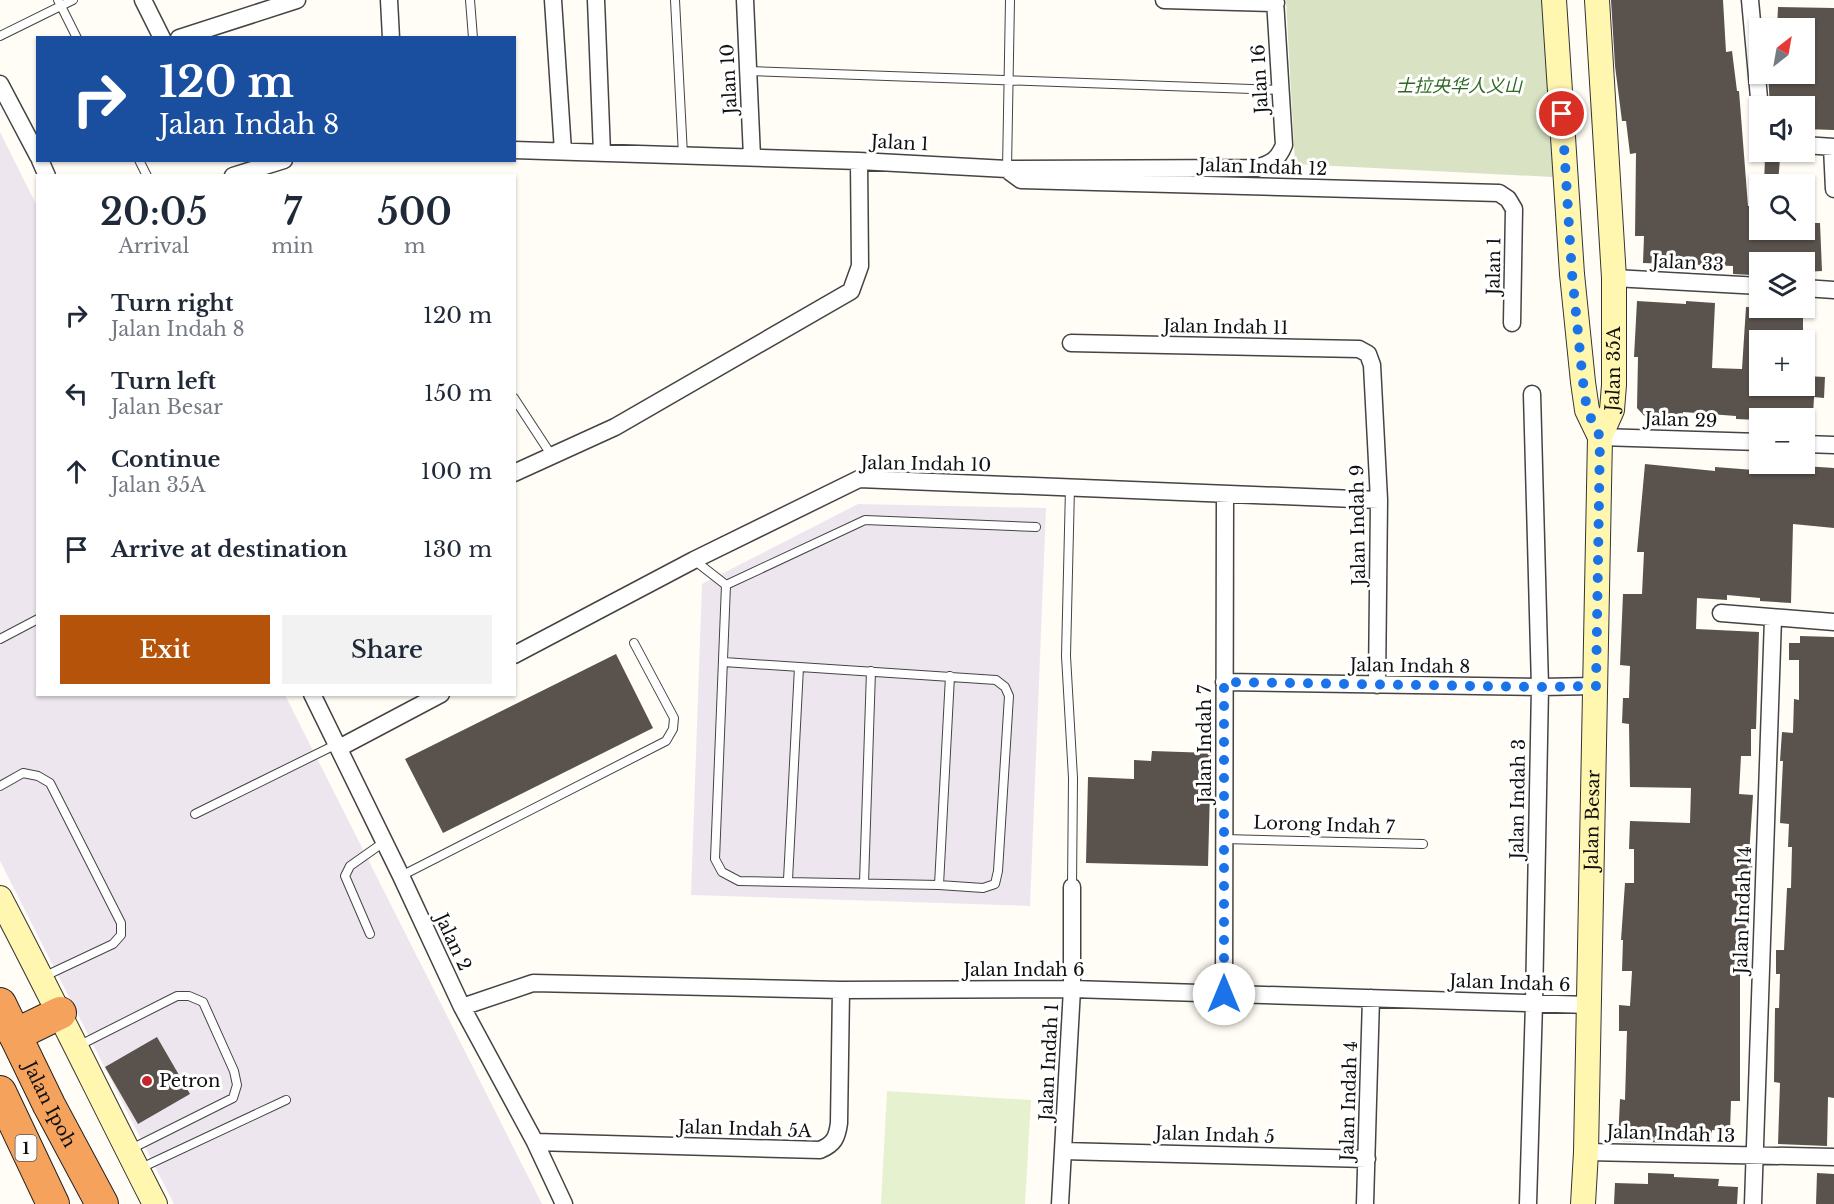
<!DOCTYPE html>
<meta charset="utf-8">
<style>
body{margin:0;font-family:"Libre Baskerville","Noto Sans SC",serif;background:#f2f2f3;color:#1f2937;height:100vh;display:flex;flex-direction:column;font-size:22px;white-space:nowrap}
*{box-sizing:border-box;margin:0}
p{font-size:20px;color:#747a83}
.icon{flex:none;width:33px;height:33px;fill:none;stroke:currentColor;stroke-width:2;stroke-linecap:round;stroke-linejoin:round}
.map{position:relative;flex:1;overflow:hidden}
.details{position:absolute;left:36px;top:174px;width:480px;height:522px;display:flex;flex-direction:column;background:#fff;border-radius:0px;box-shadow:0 2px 4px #0004}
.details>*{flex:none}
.hud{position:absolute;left:36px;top:36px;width:480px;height:126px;border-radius:0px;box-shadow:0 2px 4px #0004;background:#1a4fa0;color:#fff;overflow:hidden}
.needle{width:39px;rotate:31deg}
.fabs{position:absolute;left:1749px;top:18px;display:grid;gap:12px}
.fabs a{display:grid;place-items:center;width:66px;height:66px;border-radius:0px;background:#fff;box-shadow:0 2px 4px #0004;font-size:30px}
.pin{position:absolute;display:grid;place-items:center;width:51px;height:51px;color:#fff;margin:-26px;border:3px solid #fff;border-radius:50%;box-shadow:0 2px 6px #0007}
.me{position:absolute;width:66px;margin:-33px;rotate:0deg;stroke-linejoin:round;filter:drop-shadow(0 0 4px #0008)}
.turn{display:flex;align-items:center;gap:21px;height:126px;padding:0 24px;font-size:27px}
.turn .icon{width:78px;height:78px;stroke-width:2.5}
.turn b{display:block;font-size:42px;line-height:51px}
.eta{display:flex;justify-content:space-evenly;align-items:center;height:102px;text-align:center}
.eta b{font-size:36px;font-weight:600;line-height:42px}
.button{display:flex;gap:12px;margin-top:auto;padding:12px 24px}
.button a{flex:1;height:69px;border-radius:0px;background:#b45309;color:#fff;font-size:24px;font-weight:600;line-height:69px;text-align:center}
.button a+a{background:#f2f2f3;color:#1f2937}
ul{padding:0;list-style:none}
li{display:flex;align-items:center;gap:18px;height:78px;padding:0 24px}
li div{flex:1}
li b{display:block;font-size:22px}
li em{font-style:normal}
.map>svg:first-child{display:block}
.industrial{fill:#eee6ef}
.cemetery{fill:#d9e3c4}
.pitch{fill:#e6f2cf}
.building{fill:#5a524d}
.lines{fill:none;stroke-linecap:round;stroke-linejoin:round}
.lane-casing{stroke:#444;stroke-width:10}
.street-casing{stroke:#444;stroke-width:19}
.secondary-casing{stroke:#333;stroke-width:26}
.highway-casing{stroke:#222;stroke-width:34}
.lane{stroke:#fff;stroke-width:8}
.street{stroke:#fff;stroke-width:16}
.secondary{stroke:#fff6b0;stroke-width:24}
.highway{stroke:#f5a25d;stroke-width:32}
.route{stroke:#1a73e8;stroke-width:10;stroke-dasharray:0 18}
.poi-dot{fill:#c4262e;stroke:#fff;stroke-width:2}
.labels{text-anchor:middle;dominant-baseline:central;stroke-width:6;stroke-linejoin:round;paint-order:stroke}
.shield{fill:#fff;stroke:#585858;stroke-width:1.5}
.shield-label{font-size:16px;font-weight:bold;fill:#111}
.street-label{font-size:18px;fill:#111;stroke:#fff}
.park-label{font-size:18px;font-style:italic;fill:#2f6b1f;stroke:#fff}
.poi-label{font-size:18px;fill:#111;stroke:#fff;text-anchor:start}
</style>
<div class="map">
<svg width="1834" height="1204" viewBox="0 0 1834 1204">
<rect width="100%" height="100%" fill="#fffdf5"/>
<!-- industrial -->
<path class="industrial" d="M0 132 37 206 38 694 285 695 542 1204H174L0 861Z
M858 504 1046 508 1030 906 691 895 702 584Z"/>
<!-- cemetery -->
<path class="cemetery" d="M1286 0H1545L1553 177 1295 164Z"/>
<!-- pitch -->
<path class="pitch" d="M887 1091 1031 1100 1025 1204H881Z"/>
<!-- building -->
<path class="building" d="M1611 0H1723L1726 52 1732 51 1737 91H1739L1748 206H1760V230H1804V223H1820L1822 271 1804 272V262H1760V270H1751V275L1733 274V266L1643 263 1644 236H1635L1636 153 1630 154 1626 121H1622L1615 66Z
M1778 7 1834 8V130L1804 129V106H1770L1768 74H1804V28H1777Z
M1765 157 1780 158 1778 184H1764Z
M1637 301 1686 304V301L1715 303 1712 368 1742 369 1746 307 1803 309V340H1760V386H1804V376L1825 377 1824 398 1814 397 1813 416 1805 415V418H1792V414L1759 413V420L1736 419V416L1683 412V423L1650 422 1637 408 1638 357H1634Z
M1645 464 1715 471V467L1804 474V466L1834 468V528L1793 524 1791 603 1760 601V598L1727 595V600L1697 598 1696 629 1759 632 1756 729H1751V756H1741L1739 794 1753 795 1749 856H1753L1749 910H1747L1746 972H1740V1101H1731L1730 1131 1712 1130V1138L1677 1136V1143L1618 1141 1620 1099 1625 1100 1627 1031H1619V1005L1630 1006 1632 971H1622L1623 940H1621L1625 883H1634V849H1629L1630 821 1690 823 1691 788 1630 787 1629 724 1622 723 1623 698H1629L1630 666 1620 665 1623 594H1642L1644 552H1637Z
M1800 636 1834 637V1098L1828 1097 1827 1146 1778 1144 1780 1083 1774 1082 1775 1008H1779L1780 974H1776V950H1784L1787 888H1791L1792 847H1788L1789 824 1780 823 1783 761H1780L1782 732 1793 733 1794 699 1799 700V660H1789V643H1800Z
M616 654 653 728 443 833 405 759Z
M1152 751 1211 753 1208 866 1086 863 1088 777 1134 779V760L1151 761Z
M157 1037 190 1094 138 1124 105 1067Z
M1648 1173 1674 1174V1177L1719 1179 1718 1186 1738 1187 1737 1204H1614L1615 1183 1648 1184Z
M1817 1173 1834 1174V1204H1816Z"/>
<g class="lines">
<!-- lane casing -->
<g class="lane-casing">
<path id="lane" d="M58 0 77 38
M470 0 473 38
M675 0 683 155
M0 36 73 0
M748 71 1281 90
M139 160 147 176
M1007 169 1010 0
M514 398 552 456
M1070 488 1066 656 1073 778 1072 887
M694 560 726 585 715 859 722 872 739 881 939 885 983 888 995 884 998 871 1009 696 1005 687 996 680 724 662
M726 585 865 520 1036 527
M0 639 38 619
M0 786 23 773 38 776 50 783 121 923V935L113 944 43 977
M195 814 337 744
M1224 839 1423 844
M401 876 666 741 673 729 674 718 634 643
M788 880 799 667
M864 883 871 671
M939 885 950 676
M370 934 345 876 350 866 384 842
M78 1046 177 996H189L203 1002 234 1071 237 1085 233 1098 131 1149
M141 1168 286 1100"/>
</g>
<!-- street casing -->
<g class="street-casing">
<path id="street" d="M143 0 162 38
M389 0 391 38
M553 0 563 151
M596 0 602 153
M745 0 752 157
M1164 0 1276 3
M1750 0 1760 109
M179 38 297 0
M0 84 38 156
M1804 145 1834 147
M1832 147 1834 189
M514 150 859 161 1007 169 1255 168C1271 164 1278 160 1284 145L1275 0
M40 160 47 176
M1010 172 1021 180 1499 193 1508 199 1514 209 1512 323
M233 176 284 160
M1614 278 1760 286
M1804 288 1834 290
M1071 343 1359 349 1368 354 1372 365 1379 500 1377 685
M1600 437 1760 442
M1804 444 1834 445
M514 473 615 427 851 291 860 266 859 161
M1721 613 1834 622
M514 655 694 560 859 479 1379 500
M1224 682 1540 687 1595 686
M312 694 401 876 462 1007 535 1142 564 1204
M339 748 441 694
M1224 994 1225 495
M462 1007 533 983 841 990 1072 989 1589 1005
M535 1142 820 1150C834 1144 837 1138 839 1123L841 990
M1063 1151 1367 1159
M1586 1152 1834 1157
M1060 1204 1072 989V887
M1365 1204 1371 998
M1528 1204 1534 1003 1540 687 1532 394
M1753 1204 1773 618"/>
</g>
<!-- secondary casing -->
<g class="secondary-casing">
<g id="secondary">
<path d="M1554 0 1572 274 1583 382 1587 410 1600 437"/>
<path d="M0 898C53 999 103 1102 155 1204"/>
<path id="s1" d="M1583 1204 1586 1152 1600 437 1612 410 1614 385V278L1597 0"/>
</g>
</g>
<!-- highway casing -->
<g class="highway-casing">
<g id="highway">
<path id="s2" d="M0 1004 49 1105 102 1204"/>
<path d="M15 1035 60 1013"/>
<path d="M0 1092 53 1204"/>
</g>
</g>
<!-- lane -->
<use href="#lane" class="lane"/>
<!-- street -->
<use href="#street" class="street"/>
<!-- secondary -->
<use href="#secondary" class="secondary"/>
<!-- highway -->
<use href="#highway" class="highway"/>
</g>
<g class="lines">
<!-- route -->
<path class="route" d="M1224 994V682L1540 687 1596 686 1600 437 1587 410 1583 382 1572 274 1562 114"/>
</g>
<!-- markers -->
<circle class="poi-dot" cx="147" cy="1081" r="6"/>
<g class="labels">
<!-- shield labels -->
<rect class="shield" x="15.5" y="1135" width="21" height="26" rx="4.5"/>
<g class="shield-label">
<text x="26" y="1148">1</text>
</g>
<!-- street labels -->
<g class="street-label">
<text transform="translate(729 79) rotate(-93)">Jalan 10</text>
<text transform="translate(1260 79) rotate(-93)">Jalan 16</text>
<text transform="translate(900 143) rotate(3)">Jalan 1</text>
<text transform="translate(1263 167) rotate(2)">Jalan Indah 12</text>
<text transform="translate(1688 263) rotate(3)">Jalan 33</text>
<text transform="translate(1494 266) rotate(-89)">Jalan 1</text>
<text transform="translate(1226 327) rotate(1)">Jalan Indah 11</text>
<text stroke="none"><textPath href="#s1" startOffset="838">Jalan 35A</textPath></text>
<text transform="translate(1681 420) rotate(2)">Jalan 29</text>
<text transform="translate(926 464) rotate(1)">Jalan Indah 10</text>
<text transform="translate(1358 525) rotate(-91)">Jalan Indah 9</text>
<text transform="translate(1410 666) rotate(1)">Jalan Indah 8</text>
<text transform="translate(1205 744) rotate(-90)">Jalan Indah 7</text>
<text transform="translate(1518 799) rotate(-89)">Jalan Indah 3</text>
<text stroke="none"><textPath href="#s1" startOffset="384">Jalan Besar</textPath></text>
<text transform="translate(1324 825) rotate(2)">Lorong Indah 7</text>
<text transform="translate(1743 910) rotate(-88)">Jalan Indah 14</text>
<text transform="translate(453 942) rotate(65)">Jalan 2</text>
<text x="1024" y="970">Jalan Indah 6</text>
<text transform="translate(1510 983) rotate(2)">Jalan Indah 6</text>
<text transform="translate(1049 1062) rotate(-87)">Jalan Indah 1</text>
<text transform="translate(1349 1101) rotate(-88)">Jalan Indah 4</text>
<text stroke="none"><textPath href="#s2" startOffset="112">Jalan Ipoh</textPath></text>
<text transform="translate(745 1129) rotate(2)">Jalan Indah 5A</text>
<text transform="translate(1671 1134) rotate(2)">Jalan Indah 13</text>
<text transform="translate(1215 1135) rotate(2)">Jalan Indah 5</text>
</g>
<!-- park labels -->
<g class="park-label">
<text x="1459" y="86">士拉央华人义山</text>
</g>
<!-- poi labels -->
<g class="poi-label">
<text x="159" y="1081">Petron</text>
</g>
</g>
</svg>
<div class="fabs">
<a><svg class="needle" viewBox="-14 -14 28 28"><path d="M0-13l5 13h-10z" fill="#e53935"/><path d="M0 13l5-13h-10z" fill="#747a83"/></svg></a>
<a><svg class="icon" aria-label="sound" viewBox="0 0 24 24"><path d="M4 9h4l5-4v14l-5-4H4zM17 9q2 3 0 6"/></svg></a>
<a><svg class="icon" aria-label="search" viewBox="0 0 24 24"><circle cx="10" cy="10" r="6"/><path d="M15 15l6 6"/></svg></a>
<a><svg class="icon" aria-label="layers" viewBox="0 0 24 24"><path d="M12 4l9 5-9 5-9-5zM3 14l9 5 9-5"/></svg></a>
<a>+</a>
<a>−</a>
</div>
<div class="pin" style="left:1562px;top:114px;background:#d93025"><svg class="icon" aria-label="arrive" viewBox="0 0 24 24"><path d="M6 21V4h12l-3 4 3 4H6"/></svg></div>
<svg class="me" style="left:1224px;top:994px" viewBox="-20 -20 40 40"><circle r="19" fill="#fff"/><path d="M0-13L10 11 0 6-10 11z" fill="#1a73e8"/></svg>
<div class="hud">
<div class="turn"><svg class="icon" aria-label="right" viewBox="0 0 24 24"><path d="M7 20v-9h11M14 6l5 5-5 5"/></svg><div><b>120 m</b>Jalan Indah 8</div></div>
</div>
<section class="details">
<div class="eta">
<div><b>20:05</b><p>Arrival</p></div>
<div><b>7</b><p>min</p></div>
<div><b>500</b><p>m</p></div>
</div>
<ul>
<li><svg class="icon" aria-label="right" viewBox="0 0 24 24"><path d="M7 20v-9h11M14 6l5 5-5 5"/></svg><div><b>Turn right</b><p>Jalan Indah 8</p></div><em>120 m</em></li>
<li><svg class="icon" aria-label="left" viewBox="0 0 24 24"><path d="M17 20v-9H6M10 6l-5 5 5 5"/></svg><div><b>Turn left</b><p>Jalan Besar</p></div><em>150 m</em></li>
<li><svg class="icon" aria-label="ahead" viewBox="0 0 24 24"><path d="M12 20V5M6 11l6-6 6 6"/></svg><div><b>Continue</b><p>Jalan 35A</p></div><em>100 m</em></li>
<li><svg class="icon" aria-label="arrive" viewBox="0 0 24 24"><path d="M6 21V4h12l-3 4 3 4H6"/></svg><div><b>Arrive at destination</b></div><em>130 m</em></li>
</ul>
<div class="button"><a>Exit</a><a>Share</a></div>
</section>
</div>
